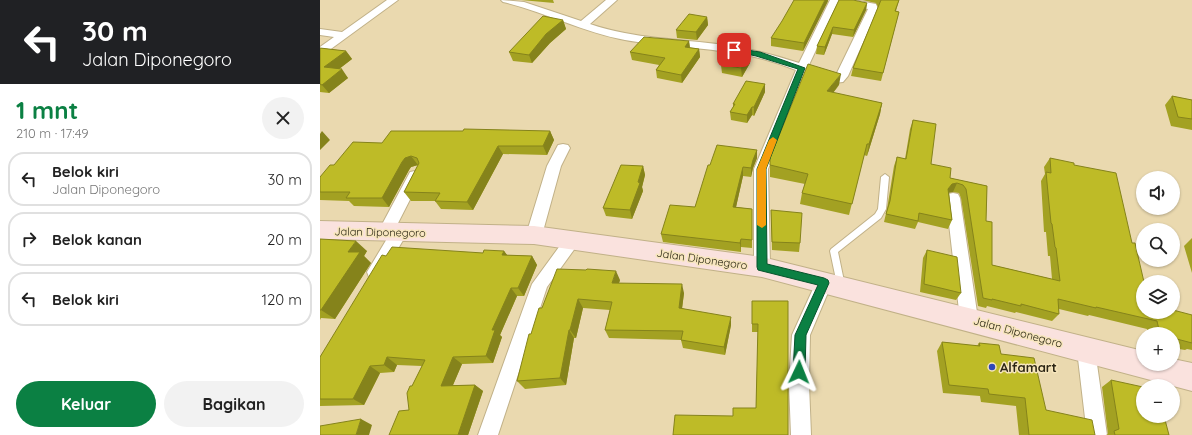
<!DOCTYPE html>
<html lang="id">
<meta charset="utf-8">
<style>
body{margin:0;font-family:Quicksand,sans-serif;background:#f2f2f2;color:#222;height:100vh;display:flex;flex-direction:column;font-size:15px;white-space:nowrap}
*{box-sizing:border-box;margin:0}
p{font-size:13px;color:#767676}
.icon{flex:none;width:22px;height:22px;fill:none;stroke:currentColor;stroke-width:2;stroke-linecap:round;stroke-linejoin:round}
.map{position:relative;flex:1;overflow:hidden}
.panel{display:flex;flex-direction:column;background:#fff;width:320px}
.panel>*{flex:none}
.top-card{background:#202124;color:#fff;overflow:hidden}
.buttons{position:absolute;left:816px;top:171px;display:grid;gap:8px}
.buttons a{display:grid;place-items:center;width:44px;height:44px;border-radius:50%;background:#fff;box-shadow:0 1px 3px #0004;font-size:20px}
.pin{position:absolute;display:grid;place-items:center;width:34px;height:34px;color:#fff;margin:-17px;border-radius:8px;box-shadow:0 2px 6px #0006}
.me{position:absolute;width:44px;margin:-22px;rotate:2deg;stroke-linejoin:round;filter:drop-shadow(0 0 3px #0008)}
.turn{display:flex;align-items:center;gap:14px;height:84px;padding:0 16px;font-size:18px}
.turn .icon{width:52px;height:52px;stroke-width:2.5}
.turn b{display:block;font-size:28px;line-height:34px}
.round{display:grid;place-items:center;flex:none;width:42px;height:42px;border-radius:21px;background:#f2f2f2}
.headline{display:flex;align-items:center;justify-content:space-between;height:68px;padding:0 16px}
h1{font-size:24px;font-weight:700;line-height:30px;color:#0b8043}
.action{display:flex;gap:8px;margin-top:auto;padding:8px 16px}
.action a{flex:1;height:46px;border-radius:24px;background:#0b8043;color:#fff;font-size:16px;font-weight:700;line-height:46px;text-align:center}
.action a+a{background:#f2f2f2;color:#222}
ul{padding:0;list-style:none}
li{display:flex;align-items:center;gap:12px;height:54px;margin:0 8px 6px;padding:0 8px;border:2px solid #e0e0e0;border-radius:16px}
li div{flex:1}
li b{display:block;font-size:15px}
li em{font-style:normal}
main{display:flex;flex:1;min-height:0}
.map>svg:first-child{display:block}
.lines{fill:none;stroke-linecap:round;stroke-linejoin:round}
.lane-casing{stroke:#c1b188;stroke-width:2}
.street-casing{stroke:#c1b188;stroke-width:2}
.secondary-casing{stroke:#c1b188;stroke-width:2}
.lane{fill:#fff;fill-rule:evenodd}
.street{fill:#fff;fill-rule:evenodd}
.secondary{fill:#fae2de;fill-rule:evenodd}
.wall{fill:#a3a122}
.shaded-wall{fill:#85831b}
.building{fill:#bebb27;stroke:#85831b}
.route{fill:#0b8043;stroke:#07532c}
.slow{fill:#f59e0b}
.poi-dot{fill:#2e47b8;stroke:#f7e6bc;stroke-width:1.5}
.labels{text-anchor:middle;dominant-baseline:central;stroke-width:3;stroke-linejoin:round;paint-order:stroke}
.street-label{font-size:11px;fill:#2b2514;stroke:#f7e6bc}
.near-poi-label{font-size:13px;font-weight:bold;fill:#2b2514;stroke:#f7e6bc;text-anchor:start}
</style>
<main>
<section class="panel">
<div class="top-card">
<div class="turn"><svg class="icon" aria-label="left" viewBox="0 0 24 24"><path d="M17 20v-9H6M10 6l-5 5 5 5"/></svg><div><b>30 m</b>Jalan Diponegoro</div></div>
</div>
<div class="headline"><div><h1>1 mnt</h1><p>210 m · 17:49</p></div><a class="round"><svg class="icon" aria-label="close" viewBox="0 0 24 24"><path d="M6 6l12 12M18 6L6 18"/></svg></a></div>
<ul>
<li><svg class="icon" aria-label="left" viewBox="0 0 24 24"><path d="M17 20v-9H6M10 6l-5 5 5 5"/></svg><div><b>Belok kiri</b><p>Jalan Diponegoro</p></div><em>30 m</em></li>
<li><svg class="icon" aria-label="right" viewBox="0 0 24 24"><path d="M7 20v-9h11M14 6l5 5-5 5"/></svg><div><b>Belok kanan</b></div><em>20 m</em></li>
<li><svg class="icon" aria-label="left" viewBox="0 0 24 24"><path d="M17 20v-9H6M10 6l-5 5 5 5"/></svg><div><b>Belok kiri</b></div><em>120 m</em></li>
</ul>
<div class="action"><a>Keluar</a><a>Bagikan</a></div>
</section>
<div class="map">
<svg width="872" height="435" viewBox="0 0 872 435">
<rect width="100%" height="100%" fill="#ead9af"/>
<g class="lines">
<!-- lane casing -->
<g class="lane-casing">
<path id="lane" d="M565 174 569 177 566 209 561 218 518 252 525 286 524 289 521 290 518 289 510 251 511 249 555 214 558 209 561 177Z"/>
</g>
<!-- street casing -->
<g class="street-casing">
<path id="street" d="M67 0H78L4 54 0 55V47L14 37 0 35V29L22 32Z
M181 0 204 2 261 21 286 0H297L270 24C314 39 360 39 405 45 430 49 455 55 479 63L510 0H533L556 4 558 9 528 76 523 82 514 83 486 73 448 169 450 267 448 272 442 274 436 272 434 267V169L476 70C458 63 439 57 420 54 382 47 343 47 305 40 262 32 225 12 183 2ZM518 3 548 9 515 77 488 67Z
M243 144 248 145 250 148 241 166 222 235 219 239 214 241 209 239 206 235 227 166 238 145Z
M95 171 100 172 102 176 76 227 80 226 85 228 88 232 61 277 55 279 49 277 47 272 68 237 61 236 58 232 90 172Z
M633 193 638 194 640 198 658 319 655 325 649 327 643 325 640 319 626 198 628 194Z
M253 234 259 236 261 240 227 287 178 435H158L212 284 247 236Z
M504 276 510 278 512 283 490 335 489 384 491 435H471L469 384 472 335 498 278Z
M766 341 773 344 775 350 787 435H767L757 350 759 344Z"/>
</g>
<!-- secondary casing -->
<g class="secondary-casing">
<path id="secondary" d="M0 221 214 226 442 257 823 351V364H853V359L872 363V391L442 277 214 244 0 239Z"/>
</g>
<!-- lane -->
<use href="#lane" class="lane"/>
<!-- street -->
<use href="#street" class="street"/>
<!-- secondary -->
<use href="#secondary" class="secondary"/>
</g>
<!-- wall -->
<path class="wall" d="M201 0H233L234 3Z
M519 0 547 3 546 10 533 37 512 34 504 55 496 54 497 46Z
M542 0H579L576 11 579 12 561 81 531 76 533 68 558 7 556 3Z
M508 1 483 51 451 46V38Z
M387 17 388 25 377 40 357 38 356 30Z
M243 20 246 29 230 43 212 63 193 61 189 52Z
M369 41 370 48 379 49 380 57 362 83 337 78 336 70 339 65 312 60 310 52Z
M0 48 26 51 32 59 19 69 28 78 9 93 0 92Z
M430 54V63L422 77 402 73 401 65Z
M445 84V92L434 116 432 115 427 123 411 120 410 112 413 107V104Z
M519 85 513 93 562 103 560 114 547 156 544 155 529 215 480 204 482 193 485 184 450 177V158Z
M852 96 872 100V130L851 126 845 105Z
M593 120 611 164 630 178 667 186 666 221 672 265 732 279 730 256H728L726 232H724L721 181 725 174 724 167 730 158 754 165 823 312 872 315V350L867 349 865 350 853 348V334H828L827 329 769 315 768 316 739 309V314L732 321 696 312 695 313 667 306 666 308 658 306 641 198 639 193 633 192H629L632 220 628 229 598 222 595 229 564 222 567 209 574 166 577 157 585 159 590 129Z
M230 131 234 140 227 155 183 154 153 210 121 209 115 201H91L84 192 98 165 91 167 89 170 69 207 34 206 29 201 0 200V177L14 165 62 143Z
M437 150V158L433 168 431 177 423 176 416 207 432 209V248L421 247V252L343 242 341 234 375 207 390 165Z
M323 166 325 175 322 187 323 191 312 219 286 216 283 208Z
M451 210 480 243 479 252 452 250Z
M872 238V273L864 246Z
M0 239 47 251 44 256 51 263 15 319 1 318 0 320Z
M607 250 641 293 636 300 600 292 603 258Z
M184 251 187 255 212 256 217 265 204 296H197L180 335 182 337 173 363 142 364 133 385H155L163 391 148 435H69L89 410 92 386 102 366 77 365 74 372 60 373 44 405 0 406V357L66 256 163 253Z
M300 280 299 283 364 293 362 308 411 325 405 355 363 348 361 340 289 338 285 330 290 310 263 308 256 338H254L246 385 205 389 197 381 211 334 222 308Z
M432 301 468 435 413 416 436 408 438 332H432Z
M622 342 657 346 659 343 681 354 726 410 775 435H699L696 406 661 402 660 396 623 393 617 351Z
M791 380 849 435H786L788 434 782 387Z"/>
<!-- shaded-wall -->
<path class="shaded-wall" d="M505 0H508V1L483 51 484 43Z
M547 3 546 10 533 37 534 30Z
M387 17 388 25 377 40 376 32Z
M243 20 246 29 230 43 212 63 209 55 226 34Z
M513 27 512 34 504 55 505 47Z
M369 41 370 49 365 47Z
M379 49 380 57 362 83 361 75Z
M26 51 32 59 10 76 4 67Z
M430 54V63L422 77 421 68Z
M22 69 28 78 9 93 2 85Z
M521 74 519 85 505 103 507 91Z
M445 84V92L434 116V107Z
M562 103 560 114 547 156 549 144Z
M432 107V115L427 123V115Z
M2 131 10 140 0 150V134Z
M230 131 234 140 227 155 223 146Z
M178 146 183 154 153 210 147 202Z
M437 150V158L433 168 431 177V168L433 160Z
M91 156 98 165 91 167 89 170 69 207 62 198 82 162 85 158Z
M323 166 325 175 322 187 323 191 312 219 310 210Z
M423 167V176L414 216 413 207Z
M637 183 633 192 628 193V189L632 184Z
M421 239V252L420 243Z
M36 241 47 251 44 256 51 263 15 319 1 310 28 252Z
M184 251 190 259 182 255Z
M212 256 217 265 204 296 198 288Z
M296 271 300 280 296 292 292 283Z
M362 284 364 293 361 317 359 308Z
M191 288 197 296 180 335 182 337 173 363 166 356 172 330Z
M258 299 263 308 256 338 250 330Z
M411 317V325L405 355 404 347Z
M249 330 254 338 246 385 240 378Z
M67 357 77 365 74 372 64 365Z
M133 357 142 364 130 392 121 386Z
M50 366 60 373 44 405 33 399Z
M155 385 163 391 148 435H138Z
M41 419 52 425 49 435H36Z"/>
<!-- building -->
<path class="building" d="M474 0H505L484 43 451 38 462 21Z
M519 0H533L547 3 534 30 513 27 505 47 497 46Z
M561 0H579L575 11 579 12 563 73 533 68Z
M369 14 387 17 376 32 356 30Z
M223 16 243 20 226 34 209 55 189 52Z
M324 37 369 41 365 47 379 49 361 75 336 70 345 58 310 52Z
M0 48 26 51 4 67 22 69 2 85 0 84Z
M410 51 430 54 421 68 401 65Z
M488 64 521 74 507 91 562 103 549 144H547L532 204 482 193 488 174 450 165V158Z
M426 81 445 84 434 107H432L427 115 410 112 415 104H413Z
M852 96 872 100V119L858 117Z
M593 120 616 124 611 164 631 168 630 178 667 186 666 221 672 222V265L740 281 736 248 735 247 732 224 731 223 728 193 726 172 731 173 730 158 754 163V165L796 173 812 243H815L824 282H823V312H853V310L872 315V343L853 338V334H840L837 321 776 307V308L738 299 739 314 701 304V306L672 299V300L663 298 646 189 643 185 637 183 632 184 628 189 632 220 599 213 598 221 566 214 570 201 577 157 586 159Z
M144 129 230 131 223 146H178L147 202 115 201 120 193 84 192 99 163 97 158 91 156 85 158 82 162 62 198H26L30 192H0V177L10 165H14L33 142 62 143 71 131H143Z
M397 145 437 150 433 160 431 168 423 167 413 207 432 209V240L421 239 420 243 341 234 350 205 375 207 388 165H390Z
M301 165 323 166 318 182 320 183 310 210 283 208Z
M451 210 482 213 480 243 452 242Z
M0 239 36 241 28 252H40L1 310H0Z
M72 247 163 253 164 250 184 251 182 255 212 256 198 288H191L172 330H175L166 356 133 357 121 386 155 385 138 435H69L79 411 89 410 87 393 90 386H92L105 360 67 357 64 365 50 366 33 399H0V357L62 255 66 256Z
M607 250 637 257 641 293 604 284Z
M237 269 266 270 267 269 296 271 292 283 362 284 359 308 411 317 404 347 361 340 363 331 285 330 292 302 258 299 250 330H249L240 378 197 381 209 334H211L219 308H222Z
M432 301H468V435H353L355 415 413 416V408H436L438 324H432Z
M622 342 660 346 659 343 679 345 681 354 714 358 726 410 772 420 775 435H709L705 398 669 394 668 389 629 385Z
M791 380 823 387V416H844L849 435H795L794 431 799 429Z
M41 419 36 435H0V426Z"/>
<!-- route -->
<path class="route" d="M414 48 440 52 485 68 446 169 447 264 504 278 508 280 509 283 486 335 485 372 483 376 479 377 475 376 473 372 475 335 498 285 438 270 437 267V169L478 69 436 56 412 51 411 50Z"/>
<!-- slow -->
<path class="slow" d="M453 137 457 140 446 169V225L442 228 437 225V169L449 140Z"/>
<!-- markers -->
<circle class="poi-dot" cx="672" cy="367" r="4"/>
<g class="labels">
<!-- street labels -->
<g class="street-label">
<text transform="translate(60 232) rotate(1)">Jalan Diponegoro</text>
<text transform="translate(382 259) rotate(8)">Jalan Diponegoro</text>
<text transform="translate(698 332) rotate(15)">Jalan Diponegoro</text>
</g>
<!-- near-poi labels -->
<g class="near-poi-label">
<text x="680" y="367">Alfamart</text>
</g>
</g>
</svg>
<div class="buttons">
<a><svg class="icon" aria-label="sound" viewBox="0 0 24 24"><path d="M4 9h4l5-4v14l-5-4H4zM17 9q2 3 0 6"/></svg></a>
<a><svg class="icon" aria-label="search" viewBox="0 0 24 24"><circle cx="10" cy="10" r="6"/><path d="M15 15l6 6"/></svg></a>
<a><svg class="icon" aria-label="layers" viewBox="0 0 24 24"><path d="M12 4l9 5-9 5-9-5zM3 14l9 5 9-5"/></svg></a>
<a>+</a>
<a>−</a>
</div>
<div class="pin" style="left:414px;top:50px;background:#d93025"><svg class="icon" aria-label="arrive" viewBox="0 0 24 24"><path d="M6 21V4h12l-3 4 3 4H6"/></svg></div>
<svg class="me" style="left:479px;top:372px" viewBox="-20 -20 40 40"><path d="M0-17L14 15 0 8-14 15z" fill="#0b8043" stroke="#fff" stroke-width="4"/></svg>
</div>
</main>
